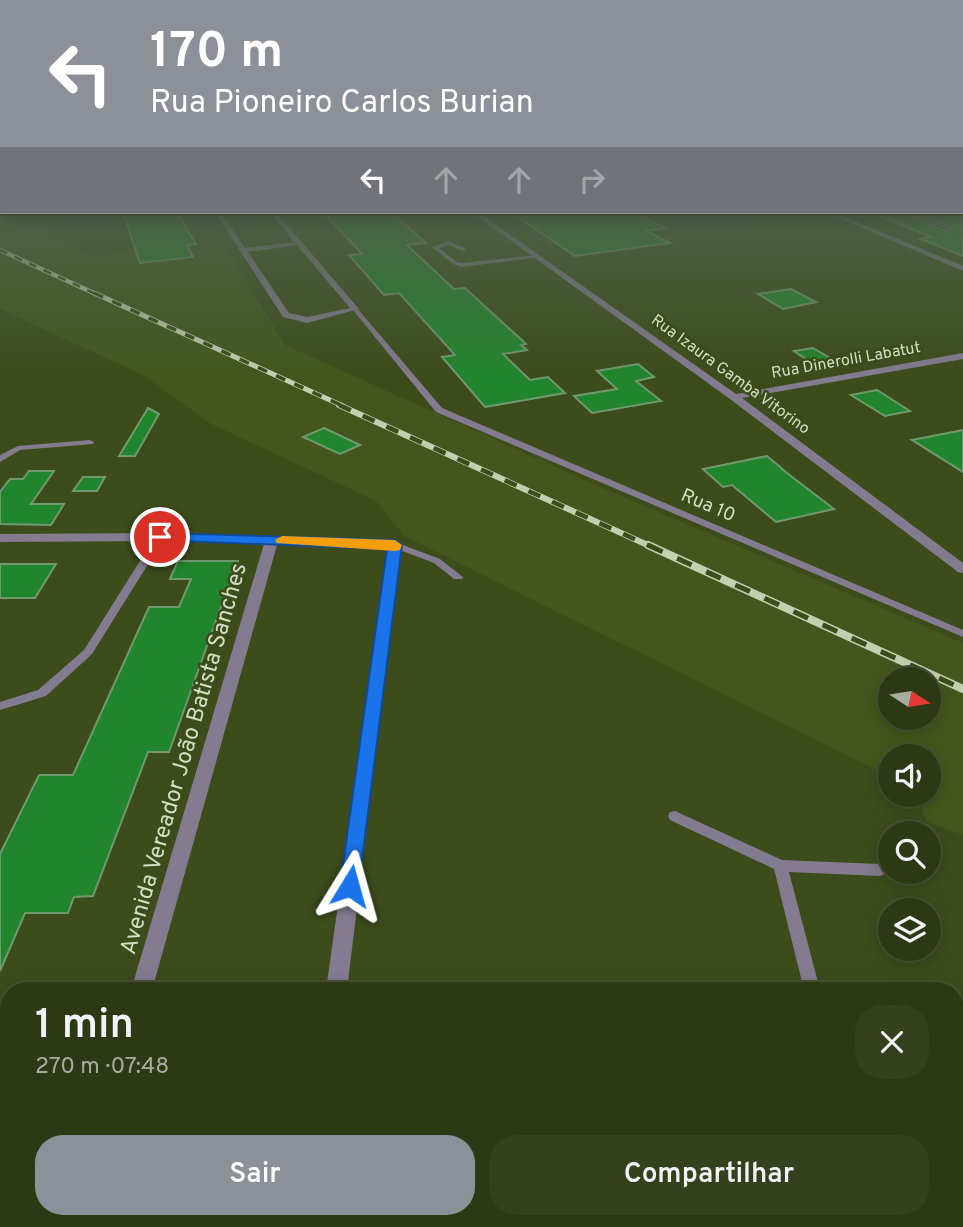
<!DOCTYPE html>
<html lang="pt">
<meta charset="utf-8">
<style>
body{margin:0;font-family:Overpass,sans-serif;background:#35401d;color:#f1f3f6;height:100vh;display:flex;flex-direction:column;font-size:26px;white-space:nowrap}
*{box-sizing:border-box;margin:0}
p{font-size:23px;color:#a7aca0}
.icon{flex:none;width:38px;height:38px;fill:none;stroke:currentColor;stroke-width:2;stroke-linecap:round;stroke-linejoin:round}
.map{position:relative;flex:1;overflow:hidden}
.details{position:absolute;left:0px;top:982px;width:964px;height:247px;display:flex;flex-direction:column;background:#2d3914;border-radius:28px 28px 0 0;box-shadow:0 4px 18px #0003,0 0 0 2px #485334}
.details>*{flex:none}
.banner{position:absolute;left:0px;top:0px;width:964px;height:214px;box-shadow:0 4px 18px #0003,0 0 0 2px #485334;background:#8c9099;color:#fff;overflow:hidden}
.needle{width:46px;rotate:102deg}
.controls{position:absolute;left:878px;top:667px;display:grid;gap:14px}
.controls a{display:grid;place-items:center;width:63px;height:63px;border-radius:50%;background:#2d3914;box-shadow:0 4px 18px #0003,0 0 0 2px #485334;font-size:35px}
.pin{position:absolute;display:grid;place-items:center;width:60px;height:60px;color:#fff;margin:-30px;border:4px solid #fff;border-radius:50%;box-shadow:0 2px 7px #0007}
.me{position:absolute;width:77px;margin:-38px;rotate:8deg;stroke-linejoin:round;filter:drop-shadow(0 0 5px #0008)}
.turn{display:flex;align-items:center;gap:24px;height:147px;padding:0 35px;font-size:32px}
.turn .icon{width:91px;height:91px;stroke-width:2.5}
.turn b{display:block;font-size:49px;line-height:60px}
.lanes{display:flex;align-items:center;height:66px;padding:0 35px;background:#0003;justify-content:center;gap:35px;direction:ltr}
.lanes .off{opacity:.35}
.round{display:grid;place-items:center;flex:none;width:74px;height:74px;border-radius:28px;background:#35401d}
.head{display:flex;align-items:center;justify-content:space-between;height:119px;padding:0 35px}
h1{font-size:42px;font-weight:600;line-height:52px}
.button{display:flex;gap:14px;margin-top:auto;padding:14px 35px}
.button a{flex:1;height:80px;border-radius:28px;background:#8c9099;color:#fff;font-size:28px;font-weight:600;line-height:80px;text-align:center}
.button a+a{background:#35401d;color:#f1f3f6}
.map>svg:first-child{display:block}
.built{fill:#44561d;fill-rule:evenodd}
.building{fill:#21852d;stroke:#709970;stroke-width:2}
.lines{fill:none;stroke-linecap:round;stroke-linejoin:round}
.service{fill:#847b90;fill-rule:evenodd}
.minor{fill:#847b90;fill-rule:evenodd}
.tertiary{fill:#847b90;fill-rule:evenodd}
.rail-far3-casing{stroke:#c4cfb2;stroke-width:4.5}
.rail-far2-casing{stroke:#c4cfb2;stroke-width:5}
.rail-far1-casing{stroke:#c4cfb2;stroke-width:6}
.rail-casing{stroke:#c4cfb2;stroke-width:8}
.rail-far3{stroke:#3c4c1b;stroke-width:2.5;stroke-dasharray:8;stroke-linecap:butt}
.rail-far2{stroke:#3c4c1b;stroke-width:3.5;stroke-dasharray:10;stroke-linecap:butt}
.rail-far1{stroke:#3c4c1b;stroke-width:4.5;stroke-dasharray:13;stroke-linecap:butt}
.rail{stroke:#3c4c1b;stroke-width:5;stroke-dasharray:16;stroke-linecap:butt}
.route{fill:#1a73e8;stroke:#114b97;stroke-width:2}
.slow{fill:#f59e0b}
.labels{text-anchor:middle;dominant-baseline:central;stroke-width:5;stroke-linejoin:round;paint-order:stroke}
.far-street-label{font-size:16px;fill:#d3dec3;stroke:#3c4c1b}
.street-label{font-size:19px;fill:#d3dec3;stroke:#3c4c1b}
.near-street-label{font-size:23px;fill:#d3dec3;stroke:#3c4c1b}
</style>
<div class="map">
<svg width="963" height="1227" viewBox="0 0 963 1227">
<rect width="100%" height="100%" fill="#3c4c1b"/>
<!-- built -->
<path class="built" d="M0 205 2 212H52L53 238 93 255 222 241 285 345 582 479 963 643V835L927 822 916 795 929 794V756H891V777L404 536 376 501 211 424 143 375 0 309ZM891 679H929V718H891Z"/>
<!-- building -->
<path class="building" d="M177 212 196 244 187 245 193 257 140 263 124 215Z
M323 212H391L426 243 407 245 454 289 465 288 526 344 521 345 527 350 503 354 530 380 548 377 565 393 485 407 442 357 455 355 399 293 384 295 349 255 362 254Z
M520 212H635L665 228 647 231 670 243 575 256 519 218 527 217Z
M870 212H903L947 232 953 227 917 212H963V256L921 239 931 237Z
M791 289 816 302 783 309 758 294Z
M813 348 837 362 816 366 794 351Z
M638 364 654 377 636 381 661 401 592 413 574 396 617 389 597 371Z
M877 390 910 411 885 416 851 395Z
M148 408 159 414 135 456H119Z
M324 428 360 445 340 454 303 437Z
M963 430V472L912 440Z
M767 456 787 473 834 509 776 522 732 485 723 487 703 469Z
M29 471H54L31 504H64L51 525 0 524V492L10 479H23Z
M83 477H105L97 491H73Z
M178 561H238L225 604H222L169 752H148L93 896 74 897 68 913H25L0 971V854L39 775H73L149 607H179L191 579H170Z
M0 564H56L35 598H0Z"/>
<g class="lines">
<!-- service -->
<path class="service" d="M905 212H911L951 228 946 229Z
M449 241 466 249 463 251 449 245 439 248 457 262 461 263 538 255 541 257 461 267 453 264 432 247Z
M355 307 357 308 442 408 963 630V637L436 412 353 310 352 309Z
M90 440 94 442 93 444 20 450 0 462V455L18 446Z
M160 534 165 537 92 654 46 696 0 710V702L38 690 84 650 155 537Z
M395 542 440 559 463 577 462 579H454L434 563 392 547 390 545 392 543Z
M675 811 782 860 880 864 885 866 887 870 885 874 880 876 789 872 820 990H804L774 869 670 820 668 816 670 812Z
M630 1220H648L649 1227H629Z"/>
<!-- minor -->
<path class="minor" d="M471 212H478L736 394 963 353V359L742 398 963 563V573L958 572 730 399Z
M825 212H833L963 266V271Z
M160 533 395 541 401 545 347 990H326L388 549 277 545 152 990H131L264 544 160 541 0 542V534Z
M0 1165H9V1189H0Z
M956 1170H963V1194H956Z"/>
<!-- tertiary -->
<path class="tertiary" d="M215 212H221L245 248 294 242 270 212H276L359 309 307 323 283 317ZM297 245 350 308 307 317 289 313 248 252Z"/>
<!-- rail-far3 casing -->
<g class="rail-far3-casing">
<path id="rail-far3" d="M0 250 98 295"/>
</g>
<!-- rail-far2 casing -->
<g class="rail-far2-casing">
<path id="rail-far2" d="M94 293 343 406"/>
</g>
<!-- rail-far1 casing -->
<g class="rail-far1-casing">
<path id="rail-far1" d="M339 405 652 547"/>
</g>
<!-- rail casing -->
<g class="rail-casing">
<path id="rail" d="M648 545 963 689"/>
</g>
<!-- rail-far3 -->
<use href="#rail-far3" class="rail-far3"/>
<!-- rail-far2 -->
<use href="#rail-far2" class="rail-far2"/>
<!-- rail-far1 -->
<use href="#rail-far1" class="rail-far1"/>
<!-- rail -->
<use href="#rail" class="rail"/>
</g>
<!-- sky -->
<linearGradient id="sky" x2="0" y2="1"><stop stop-color="#212a0f"/><stop offset="0.54" stop-color="#50614a"/><stop offset="1" stop-color="#50614a" stop-opacity="0"/></linearGradient>
<rect width="963" height="377" fill="url(#sky)"/>
<!-- route -->
<path class="route" d="M160 533 395 540 402 545 358 892 350 895 343 892 340 886 387 549 155 540 153 537Z"/>
<!-- slow -->
<path class="slow" d="M282 536 395 540 402 545 400 550 395 551 277 543 275 540Z"/>
<g class="labels">
<!-- far-street labels -->
<g class="far-street-label">
<text transform="translate(846 361) rotate(-10)">Rua Dinerolli Labatut</text>
<text transform="translate(730 375) rotate(36)">Rua Izaura Gamba Vitorino</text>
</g>
<!-- street labels -->
<g class="street-label">
<text transform="translate(708 506) rotate(23)">Rua 10</text>
</g>
<!-- near-street labels -->
<g class="near-street-label">
<text transform="translate(185 759) rotate(-74)">Avenida Vereador João Batista Sanches</text>
</g>
</g>
</svg>
<div class="controls">
<a><svg class="needle" viewBox="-14 -14 28 28"><path d="M0-13l5 13h-10z" fill="#e53935"/><path d="M0 13l5-13h-10z" fill="#a7aca0"/></svg></a>
<a><svg class="icon" aria-label="sound" viewBox="0 0 24 24"><path d="M4 9h4l5-4v14l-5-4H4zM17 9q2 3 0 6"/></svg></a>
<a><svg class="icon" aria-label="search" viewBox="0 0 24 24"><circle cx="10" cy="10" r="6"/><path d="M15 15l6 6"/></svg></a>
<a><svg class="icon" aria-label="layers" viewBox="0 0 24 24"><path d="M12 4l9 5-9 5-9-5zM3 14l9 5 9-5"/></svg></a>
</div>
<div class="pin" style="left:160px;top:537px;background:#d93025"><svg class="icon" aria-label="arrive" viewBox="0 0 24 24"><path d="M6 21V4h12l-3 4 3 4H6"/></svg></div>
<svg class="me" style="left:350px;top:886px" viewBox="-20 -20 40 40"><path d="M0-17L14 15 0 8-14 15z" fill="#1a73e8" stroke="#fff" stroke-width="4"/></svg>
<div class="banner">
<div class="turn"><svg class="icon" aria-label="left" viewBox="0 0 24 24"><path d="M17 20v-9H6M10 6l-5 5 5 5"/></svg><div><b>170 m</b>Rua Pioneiro Carlos Burian</div></div>
<div class="lanes"><svg class="icon" aria-label="left" viewBox="0 0 24 24"><path d="M17 20v-9H6M10 6l-5 5 5 5"/></svg><svg class="icon off" aria-label="ahead" viewBox="0 0 24 24"><path d="M12 20V5M6 11l6-6 6 6"/></svg><svg class="icon off" aria-label="ahead" viewBox="0 0 24 24"><path d="M12 20V5M6 11l6-6 6 6"/></svg><svg class="icon off" aria-label="right" viewBox="0 0 24 24"><path d="M7 20v-9h11M14 6l5 5-5 5"/></svg></div>
</div>
<section class="details">
<div class="head"><div><h1>1 min</h1><p>270 m · 07:48</p></div><a class="round"><svg class="icon" aria-label="close" viewBox="0 0 24 24"><path d="M6 6l12 12M18 6L6 18"/></svg></a></div>
<div class="button"><a>Sair</a><a>Compartilhar</a></div>
</section>
</div>
